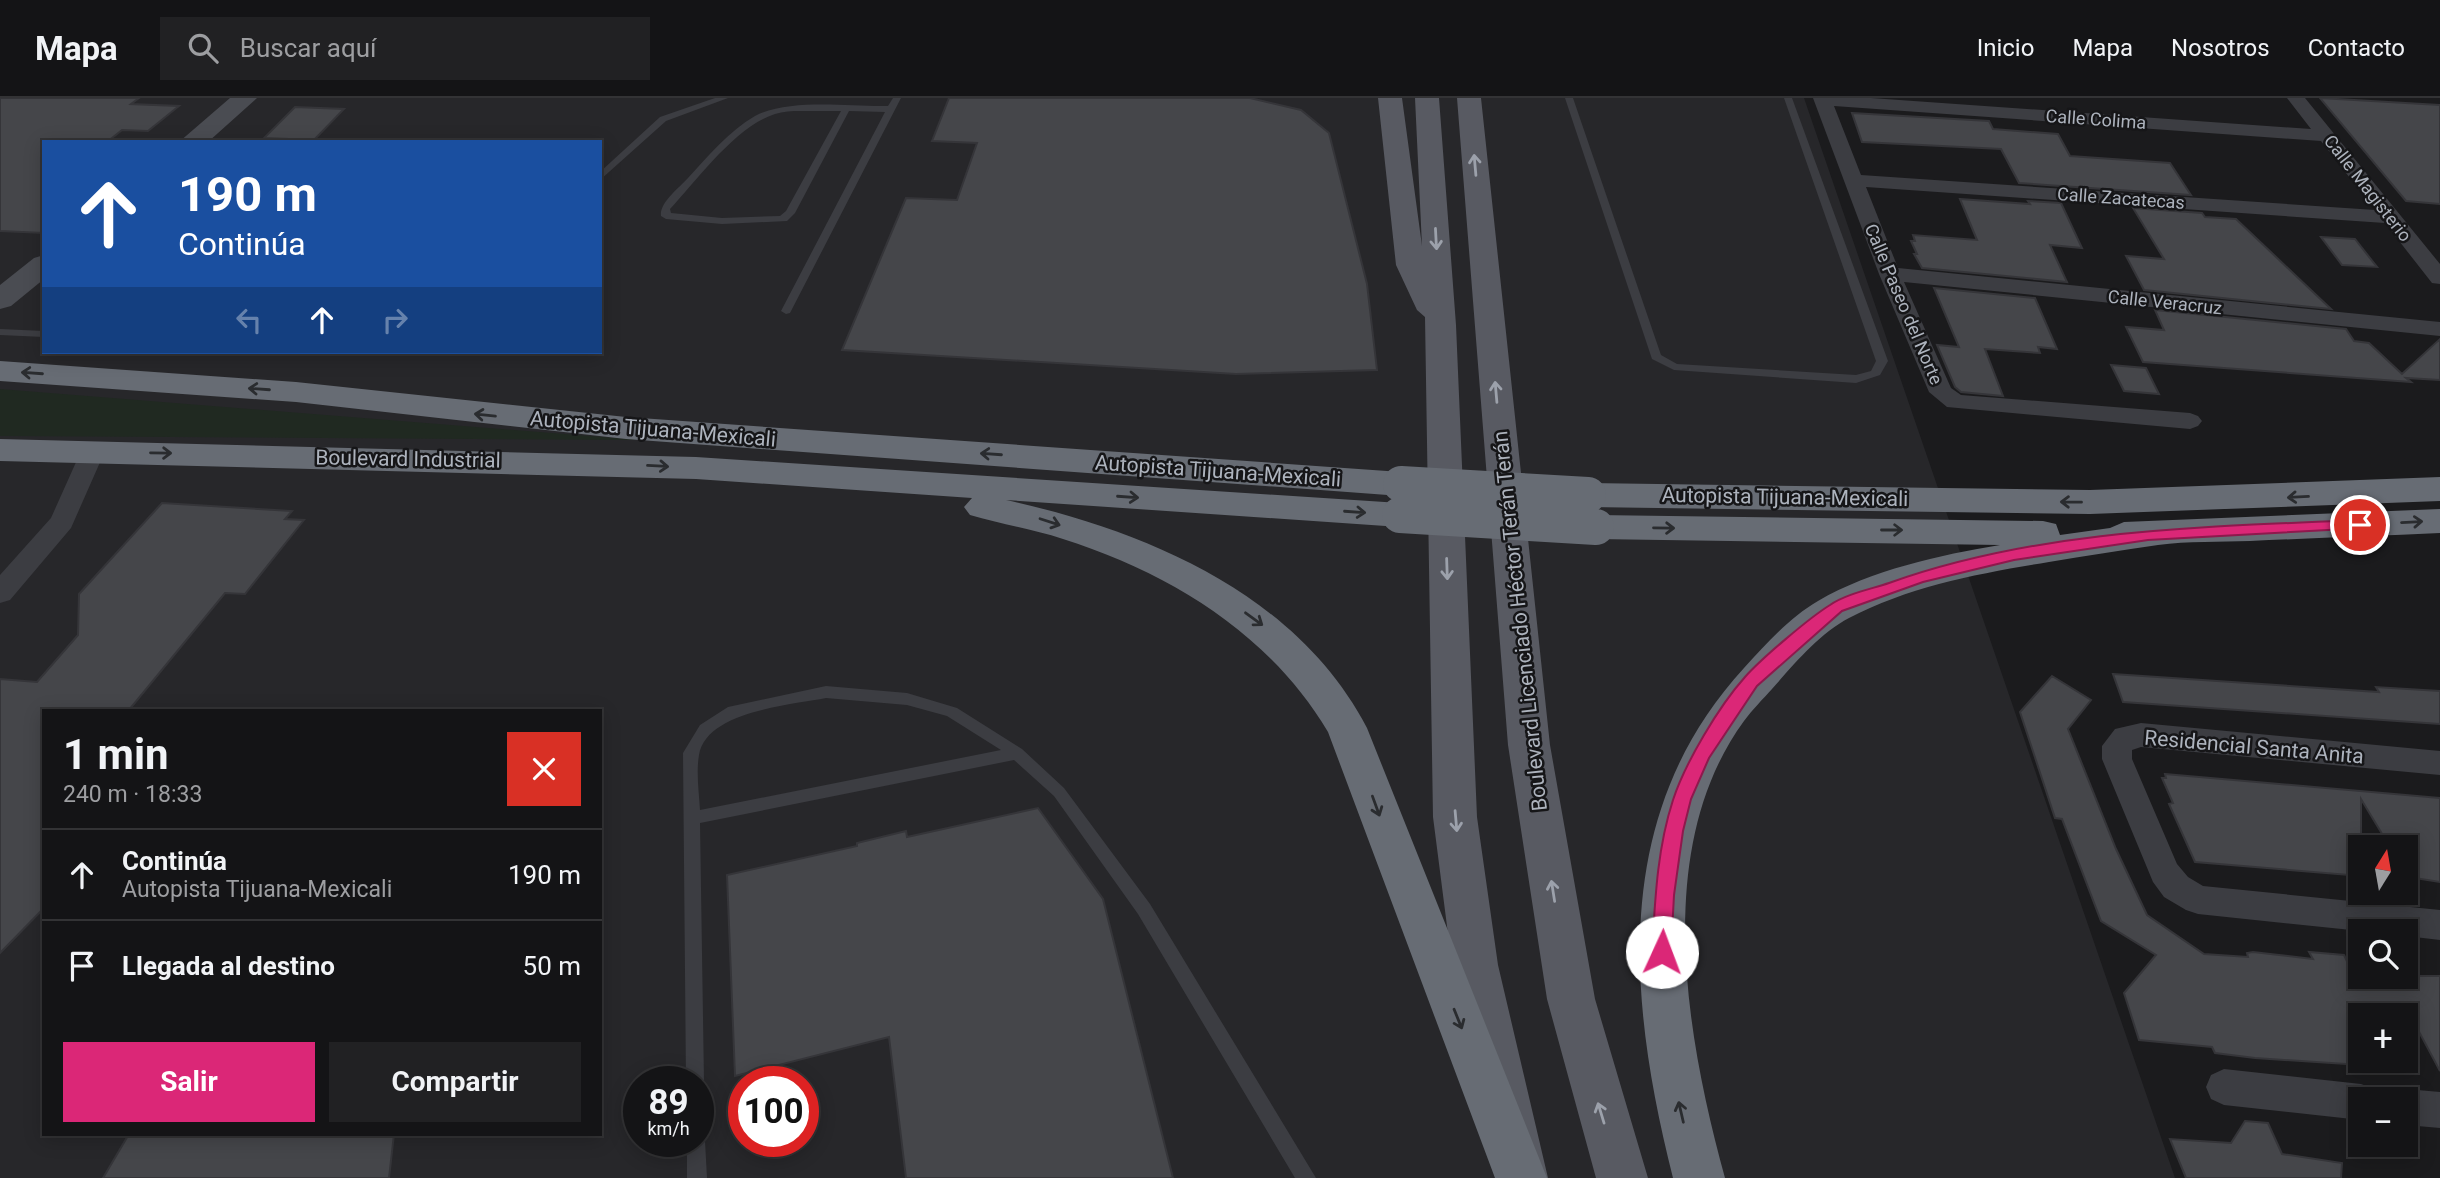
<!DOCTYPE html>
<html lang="es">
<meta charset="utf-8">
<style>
body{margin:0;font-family:Roboto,sans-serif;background:#212123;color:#f1f3f6;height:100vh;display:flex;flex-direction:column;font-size:26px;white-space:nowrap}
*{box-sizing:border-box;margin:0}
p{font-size:23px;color:#9d9ea1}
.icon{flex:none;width:38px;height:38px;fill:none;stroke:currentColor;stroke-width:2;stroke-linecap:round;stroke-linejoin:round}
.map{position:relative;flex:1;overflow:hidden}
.sheet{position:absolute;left:42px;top:611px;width:560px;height:427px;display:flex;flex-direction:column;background:#141416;border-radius:0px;box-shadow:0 4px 18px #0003,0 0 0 2px #333335}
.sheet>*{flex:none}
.top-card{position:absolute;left:42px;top:42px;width:560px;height:214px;border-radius:0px;box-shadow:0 4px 18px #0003,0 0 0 2px #333335;background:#1a4fa0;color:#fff;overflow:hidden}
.needle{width:46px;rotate:11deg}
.fabs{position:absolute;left:2348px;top:737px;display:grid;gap:14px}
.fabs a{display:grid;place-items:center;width:70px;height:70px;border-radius:0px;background:#141416;box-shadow:0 4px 18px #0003,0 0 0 2px #333335;font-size:35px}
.speed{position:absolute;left:623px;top:968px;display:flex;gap:14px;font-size:35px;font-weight:700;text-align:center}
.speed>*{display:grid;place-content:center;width:91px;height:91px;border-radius:50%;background:#141416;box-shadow:0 4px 18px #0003,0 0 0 2px #333335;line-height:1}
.speed small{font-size:18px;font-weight:400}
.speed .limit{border:10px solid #d22;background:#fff;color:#111}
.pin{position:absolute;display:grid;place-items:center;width:60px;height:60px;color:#fff;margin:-30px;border:4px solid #fff;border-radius:50%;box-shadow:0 2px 7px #0007}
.me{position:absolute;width:77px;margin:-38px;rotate:2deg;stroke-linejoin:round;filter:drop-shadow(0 0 5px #0008)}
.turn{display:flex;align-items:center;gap:24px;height:147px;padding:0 21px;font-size:32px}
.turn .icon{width:91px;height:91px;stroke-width:2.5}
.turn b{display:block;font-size:49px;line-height:60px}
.lanes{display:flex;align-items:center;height:66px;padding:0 21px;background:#0003;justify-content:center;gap:35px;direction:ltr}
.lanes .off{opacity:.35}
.round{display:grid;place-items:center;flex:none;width:74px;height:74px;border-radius:0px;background:#212123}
.summary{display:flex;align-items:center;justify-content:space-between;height:119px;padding:0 21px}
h1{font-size:42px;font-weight:700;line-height:52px}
.button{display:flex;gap:14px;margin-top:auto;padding:14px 21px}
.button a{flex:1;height:80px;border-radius:0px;background:#db2777;color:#fff;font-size:28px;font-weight:700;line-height:80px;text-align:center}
.button a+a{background:#212123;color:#f1f3f6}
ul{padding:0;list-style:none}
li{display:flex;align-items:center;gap:21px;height:91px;padding:0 21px;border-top:2px solid #333335}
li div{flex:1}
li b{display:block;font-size:26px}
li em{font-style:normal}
header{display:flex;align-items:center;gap:42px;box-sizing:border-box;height:98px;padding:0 35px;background:#141416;border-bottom:2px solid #333335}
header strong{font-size:33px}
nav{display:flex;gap:38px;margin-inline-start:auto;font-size:24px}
.search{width:490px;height:63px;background:#212123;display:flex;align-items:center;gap:18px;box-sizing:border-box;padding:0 24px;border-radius:0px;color:#9d9ea1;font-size:26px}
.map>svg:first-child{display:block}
.built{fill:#27272a;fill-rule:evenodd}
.green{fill:#202921}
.building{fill:#45464a;stroke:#353539;stroke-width:2}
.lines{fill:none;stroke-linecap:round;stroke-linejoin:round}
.lane{fill:#3c3d42;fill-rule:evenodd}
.street{fill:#3c3d42;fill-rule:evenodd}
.secondary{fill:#4a4c52;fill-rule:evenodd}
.primary{fill:#585a62;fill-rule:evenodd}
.highway{fill:#676c74;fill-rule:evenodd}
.highway-bridge{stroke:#676c74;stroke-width:36}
.oneway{stroke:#9ca1ab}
.oneway2{stroke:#2a2c2f}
.route{fill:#db2777;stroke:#8e194d;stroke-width:2}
.labels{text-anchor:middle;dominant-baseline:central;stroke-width:5;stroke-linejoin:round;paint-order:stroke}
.far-street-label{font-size:18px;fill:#adb3bd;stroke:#161618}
.street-label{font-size:21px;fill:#adb3bd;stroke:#161618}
</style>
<header>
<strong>Mapa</strong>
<div class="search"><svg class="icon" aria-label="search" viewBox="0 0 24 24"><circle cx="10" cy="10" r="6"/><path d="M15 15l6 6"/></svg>Buscar aquí</div>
<nav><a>Inicio</a><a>Mapa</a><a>Nosotros</a><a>Contacto</a></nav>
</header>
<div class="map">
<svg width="2440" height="1080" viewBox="0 0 2440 1080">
<rect width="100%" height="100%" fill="#1b1b1d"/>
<!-- built -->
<path class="built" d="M0 0H1804L2175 1080H0ZM44 44H600V254H44ZM44 612H600V1036H44ZM639 984H698V1043H639ZM744 984H803V1043H744Z"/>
<!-- green -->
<path class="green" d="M0 291 640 342 0 338Z"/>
<!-- building -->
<path class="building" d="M0 0H139L131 6 179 8 148 33 122 32 107 44H44V135L0 133Z
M949 0H1250L1301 12 1329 35 1367 186 1377 272 1236 276 842 252 906 100 957 102 977 45 932 43Z
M2320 0 2440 7V106L2406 103Z
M295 9 344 11 314 42 264 40Z
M1852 15 1989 23 1993 31 2058 36 2070 58 2170 65 2191 97 2019 85 2001 51 1862 44Z
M1960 101 2030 106 2028 103 2061 105 2082 150 2050 147 2067 184 1922 170 1914 156H1917L1911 143H1915L1913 137 1977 142Z
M2133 110 2202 115 2205 119 2236 121 2331 211 2144 192 2126 158 2164 161Z
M2321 139 2355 141 2377 169 2342 167Z
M1934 190 2035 200 2057 251 2038 249 2040 255 1985 251 2003 298 1961 294 1955 289 1937 247 1959 249Z
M2155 212 2346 231 2354 243 2369 245 2402 276 2440 241V282L2406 280 2411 284 2143 264 2126 229 2164 232Z
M2111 267 2146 270 2159 296 2124 293Z
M162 405 292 413 285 421 304 422 245 496 225 495 129 612H44V810L0 855V581L37 584 78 537 79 496Z
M2113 576 2379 594 2376 589 2440 593V626L2123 604Z
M2052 578 2091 602 2068 631 2116 751 2147 817 2204 856 2248 859 2247 855 2253 854 2313 861 2309 854 2344 857 2354 878H2440V973L2409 915 2361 909V967L2255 960 2215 955 2212 949 2139 942 2124 895 2156 857 2101 823 2062 721 2055 720 2020 614Z
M2165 676 2440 700V784L2408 779 2406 749H2390L2361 701V778L2195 764 2169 706 2173 705 2162 680H2166Z
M1038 710 1103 801 1173 1080H906L889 939 735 978 727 777 857 748V745L906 733 907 739Z
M2245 1023 2268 1025 2282 1056 2342 1065 2341 1080H2186L2170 1041 2231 1045Z
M129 1036H394L389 1080H103Z"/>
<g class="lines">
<!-- lane -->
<path class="lane" d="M715 0H728L666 23 600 82V74L660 19Z
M893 0H901L790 215 786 216 781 213 885 14 849 13 795 115 787 123 722 126 666 121 661 118C659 105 679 90 688 80 708 58 729 33 755 18 790 0 849 9 888 8ZM813 13H841L786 113 780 118 722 120 671 115 670 111C697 82 736 28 775 16 787 12 801 13 813 13Z
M1565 0H1573L1661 257 1677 266 1856 277 1871 273 1876 263 1784 0H1792L1888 263 1880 277 1856 285 1674 272 1652 261Z
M0 231 44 233V239L0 237Z
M826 588 907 595 957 610 1022 651 1064 690 1150 806 1316 1080H1295L1138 816 1054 698 1014 662 700 725 704 984 698 991V984H686L683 655 700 627 728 609ZM826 600 907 607 947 618 1001 652 700 712C699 695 696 674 699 657 706 613 791 607 826 600Z
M698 1035 703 1036 705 1043 707 1080H687V1043H698Z"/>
<!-- street -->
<path class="street" d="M1813 0H1871L2311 31 2287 0H2305L2440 166V186L2432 185 2385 125 1866 89 1898 170 2440 224V238L1904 184 1951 290 1961 297 2190 315 2198 318 2202 323 2198 328 2190 331 1947 309 1929 294 1879 176ZM1834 8 2321 43 2375 112 1861 77Z
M93 345 102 347 105 353 71 430 10 502 0 505V477L51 420 81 353 84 347Z
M2141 625 2440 653V677L2141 649 2132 652V661L2177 766 2188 779 2203 788 2440 812V842L2406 838V833H2361L2198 816 2186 812 2164 799 2153 784 2102 661V648L2115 631Z
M2224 971 2361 986 2374 991 2378 1001H2361V1022L2224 1007 2211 1001 2206 989 2211 977Z
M2406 991 2440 994V1030L2406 1027V1001H2391L2393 996Z"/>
<!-- secondary -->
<path class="secondary" d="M230 0H257L208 44H179Z
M44 157V181L11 208 0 211V187L34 160Z"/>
<!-- primary -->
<path class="primary" d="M1378 0H1402L1422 148 1415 0H1439L1456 227 1477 719 1498 867 1548 1080H1496L1452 867 1433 719 1425 219 1417 212 1396 167Z
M1457 0H1481L1550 647 1595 901 1648 1080H1596L1547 901 1508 647Z"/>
<!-- highway -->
<path class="highway" d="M0 263 296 284 626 319 1401 374 1413 378 1418 386 1413 394 1401 398 626 341 296 304 0 283Z
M0 341 696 359 1400 405 1412 408 1418 417 1412 426 1400 429 1006 402C1147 433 1297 496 1367 630L1547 1080H1495L1328 634C1270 536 1170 475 1063 441 1032 431 1000 426 970 417L964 409 972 400 696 381 0 363Z
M2440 379V403L2090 416 1588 409 1576 405 1571 397 1576 389 1588 385 2090 392Z
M2440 411V435C2377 438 2313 440 2250 443 2220 444 2188 443 2158 447 2122 452 2085 458 2049 464 1981 475 1910 488 1849 520 1819 536 1794 566 1772 591 1763 601 1752 612 1744 623 1651 750 1687 941 1725 1080H1673C1628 901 1610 716 1744 570 1766 546 1790 519 1818 503 1871 472 1940 457 2000 447L1596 441 1583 438 1578 429 1583 420 1596 417 2043 423 2056 426 2060 437 2110 430 2124 424Z"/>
<!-- highway-bridge -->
<path class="highway-bridge" d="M1401 386 1588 397
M1400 417 1596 429"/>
</g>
<!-- one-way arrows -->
<defs><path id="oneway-shaft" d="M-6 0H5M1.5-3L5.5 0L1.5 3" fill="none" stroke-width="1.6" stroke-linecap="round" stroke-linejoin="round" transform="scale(1.75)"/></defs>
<g class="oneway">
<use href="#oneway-shaft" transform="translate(1475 67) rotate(-95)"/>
<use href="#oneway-shaft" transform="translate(1436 141) rotate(87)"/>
<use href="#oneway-shaft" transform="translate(1496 294) rotate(-95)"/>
<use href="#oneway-shaft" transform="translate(1447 471) rotate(88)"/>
<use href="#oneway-shaft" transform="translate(1456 723) rotate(85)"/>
<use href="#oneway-shaft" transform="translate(1553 793) rotate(-99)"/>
<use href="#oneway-shaft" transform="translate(1601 1015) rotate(-107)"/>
</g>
<g class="oneway2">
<use href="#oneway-shaft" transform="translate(32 275) rotate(-176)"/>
<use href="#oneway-shaft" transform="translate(259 291) rotate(-176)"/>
<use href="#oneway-shaft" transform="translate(485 317) rotate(-174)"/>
<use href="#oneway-shaft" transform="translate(161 355) rotate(1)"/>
<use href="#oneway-shaft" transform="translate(991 356) rotate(-176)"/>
<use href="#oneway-shaft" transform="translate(658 368) rotate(3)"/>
<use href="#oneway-shaft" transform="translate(1128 399) rotate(4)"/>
<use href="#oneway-shaft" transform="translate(2298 399) rotate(177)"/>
<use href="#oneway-shaft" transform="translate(2071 404) rotate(-179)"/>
<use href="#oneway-shaft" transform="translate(1355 414) rotate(4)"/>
<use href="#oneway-shaft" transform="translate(1050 424) rotate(18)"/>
<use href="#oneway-shaft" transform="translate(2412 424) rotate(-3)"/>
<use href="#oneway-shaft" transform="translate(1664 430) rotate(1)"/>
<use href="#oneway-shaft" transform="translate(1892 432)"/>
<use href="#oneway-shaft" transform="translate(1254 521) rotate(36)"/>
<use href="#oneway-shaft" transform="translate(1376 708) rotate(70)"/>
<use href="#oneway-shaft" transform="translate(1458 921) rotate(68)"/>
<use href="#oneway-shaft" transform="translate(1681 1014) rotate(-103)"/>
</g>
<!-- route -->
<path class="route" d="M2360 422 2368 427 2365 430 2148 442 2014 462 1923 484 1842 513 1757 588 1709 660 1691 701 1683 733 1674 797 1671 854 1669 860 1662 863 1655 860 1652 854C1655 803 1657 751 1673 702 1685 665 1719 608 1745 579 1761 561 1809 520 1830 507 1846 496 1871 491 1889 485 2040 431 2202 429 2360 422Z"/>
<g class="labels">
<!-- far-street labels -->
<g class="far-street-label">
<text transform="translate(2096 21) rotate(4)">Calle Colima</text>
<text transform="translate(2368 90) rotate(52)">Calle Magisterio</text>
<text transform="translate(2121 100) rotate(4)">Calle Zacatecas</text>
<text transform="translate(2165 204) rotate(6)">Calle Veracruz</text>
<text transform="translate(1904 206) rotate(67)">Calle Paseo del Norte</text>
</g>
<!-- street labels -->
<g class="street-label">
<text transform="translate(653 331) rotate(5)">Autopista Tijuana-Mexicali</text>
<text transform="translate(408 361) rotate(1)">Boulevard Industrial</text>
<text transform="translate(1218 373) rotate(4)">Autopista Tijuana-Mexicali</text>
<text transform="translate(1785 399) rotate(1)">Autopista Tijuana-Mexicali</text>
<text transform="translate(1520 523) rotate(-96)">Boulevard Licenciado Héctor Terán Terán</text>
<text transform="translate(2254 649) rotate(5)">Residencial Santa Anita</text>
</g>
</g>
</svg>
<div class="fabs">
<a><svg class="needle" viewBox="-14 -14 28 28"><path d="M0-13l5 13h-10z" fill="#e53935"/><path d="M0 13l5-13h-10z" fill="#9d9ea1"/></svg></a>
<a><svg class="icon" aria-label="search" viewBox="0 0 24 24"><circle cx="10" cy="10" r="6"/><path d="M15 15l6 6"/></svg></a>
<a>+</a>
<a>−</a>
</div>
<div class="speed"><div>89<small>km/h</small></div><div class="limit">100</div></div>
<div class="pin" style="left:2360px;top:427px;background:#d93025"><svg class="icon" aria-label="arrive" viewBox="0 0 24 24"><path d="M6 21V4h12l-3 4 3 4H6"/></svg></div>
<svg class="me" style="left:1662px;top:854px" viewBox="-20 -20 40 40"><circle r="19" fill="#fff"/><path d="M0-13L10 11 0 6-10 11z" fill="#db2777"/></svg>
<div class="top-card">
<div class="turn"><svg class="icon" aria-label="ahead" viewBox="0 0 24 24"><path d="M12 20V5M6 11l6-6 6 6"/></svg><div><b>190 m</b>Continúa</div></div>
<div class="lanes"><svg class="icon off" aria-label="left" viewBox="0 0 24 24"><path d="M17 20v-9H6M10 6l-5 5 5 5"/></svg><svg class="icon" aria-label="ahead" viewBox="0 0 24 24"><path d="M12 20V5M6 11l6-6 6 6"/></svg><svg class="icon off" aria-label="right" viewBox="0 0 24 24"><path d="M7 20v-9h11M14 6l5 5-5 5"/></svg></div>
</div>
<section class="sheet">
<div class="summary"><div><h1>1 min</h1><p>240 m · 18:33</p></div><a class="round" style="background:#d93025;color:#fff"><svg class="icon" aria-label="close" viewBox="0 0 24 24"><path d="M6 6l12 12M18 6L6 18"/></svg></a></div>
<ul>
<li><svg class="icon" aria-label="ahead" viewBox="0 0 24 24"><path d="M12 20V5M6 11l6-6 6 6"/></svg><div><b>Continúa</b><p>Autopista Tijuana-Mexicali</p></div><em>190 m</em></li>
<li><svg class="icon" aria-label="arrive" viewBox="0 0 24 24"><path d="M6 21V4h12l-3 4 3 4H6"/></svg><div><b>Llegada al destino</b></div><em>50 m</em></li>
</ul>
<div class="button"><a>Salir</a><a>Compartir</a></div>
</section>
</div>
